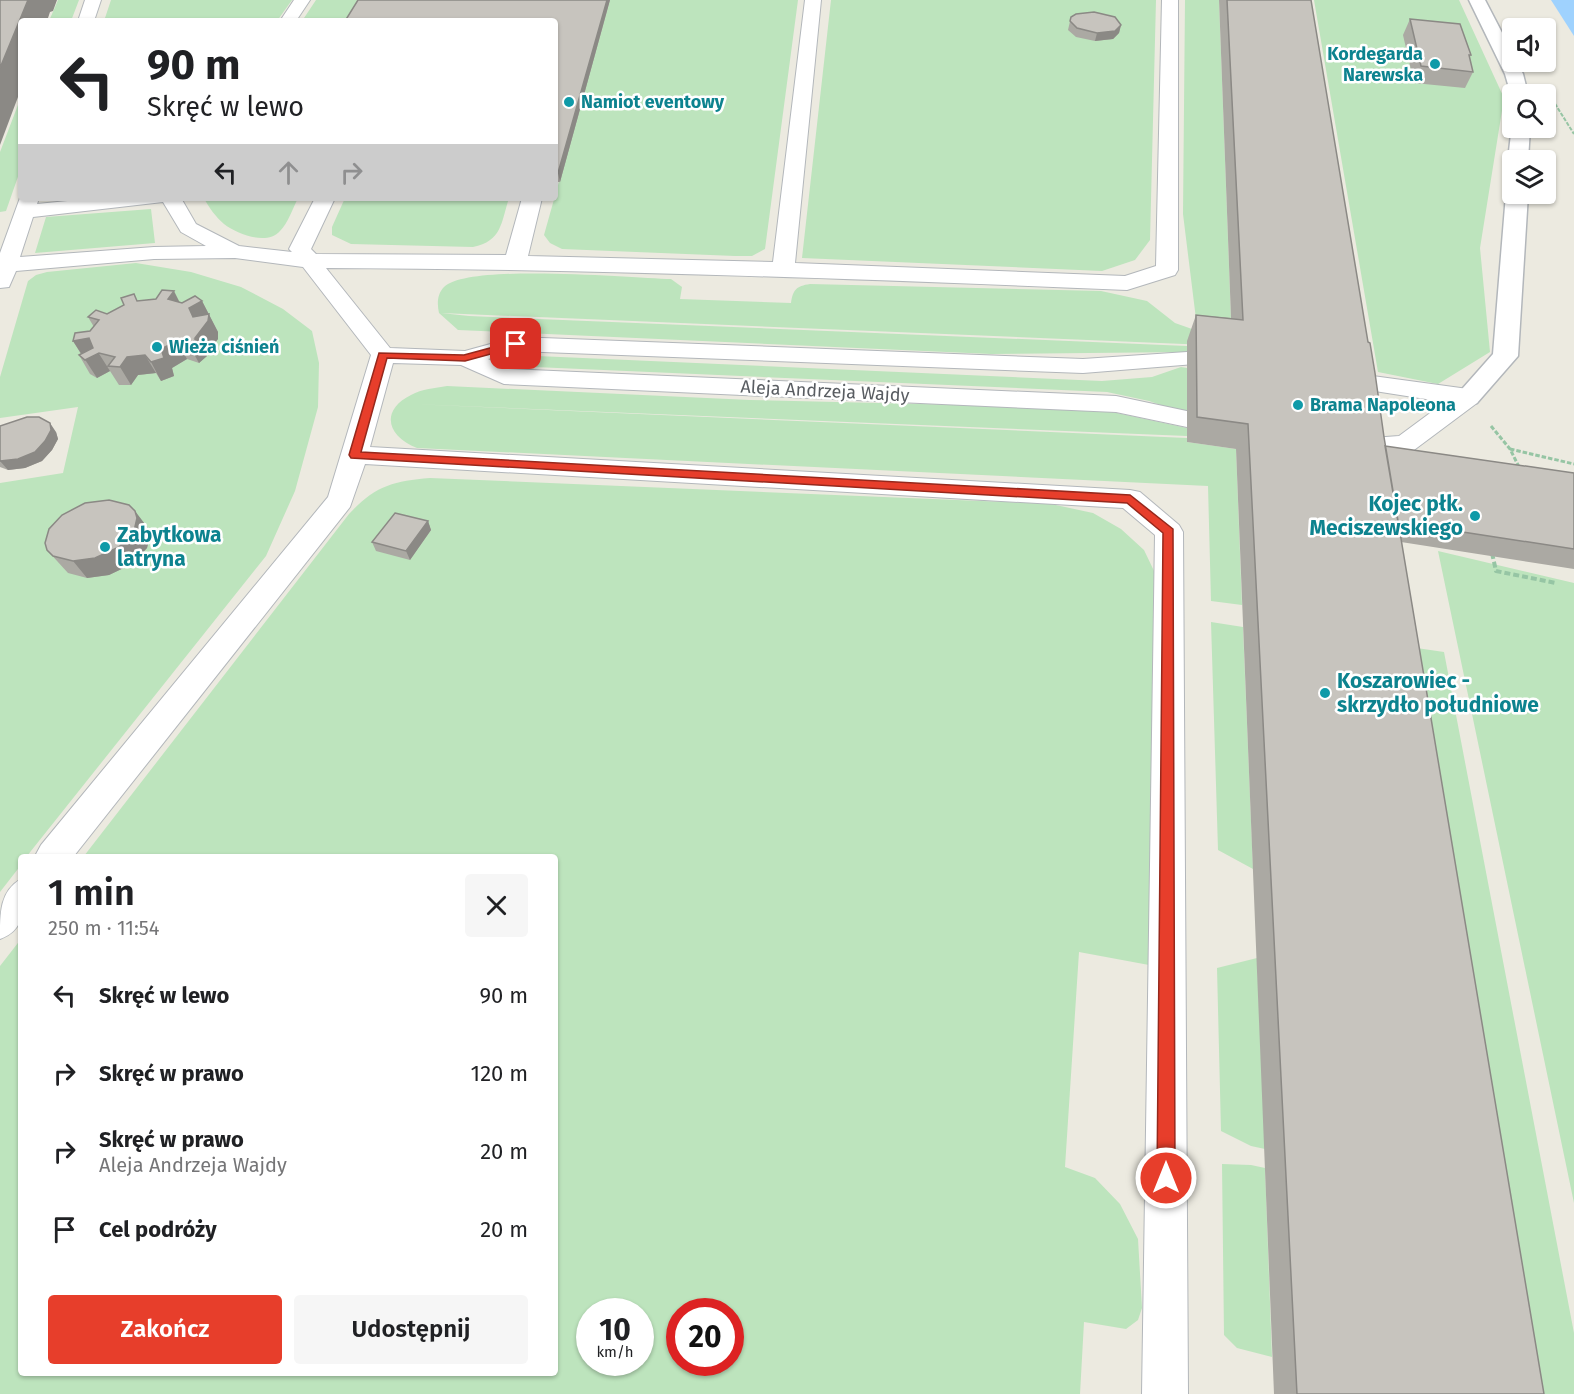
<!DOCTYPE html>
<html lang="pl">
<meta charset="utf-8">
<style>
body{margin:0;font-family:"Fira Sans",sans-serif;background:#f6f6f6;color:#202124;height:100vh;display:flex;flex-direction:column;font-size:22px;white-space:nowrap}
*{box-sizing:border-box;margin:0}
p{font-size:20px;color:#757577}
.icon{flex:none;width:33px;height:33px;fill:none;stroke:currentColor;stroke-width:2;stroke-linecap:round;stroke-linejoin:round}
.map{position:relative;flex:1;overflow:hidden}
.details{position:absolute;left:18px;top:854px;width:540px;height:522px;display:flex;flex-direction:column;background:#fff;border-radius:6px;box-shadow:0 2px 4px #0004}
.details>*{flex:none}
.guide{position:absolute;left:18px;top:18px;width:540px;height:183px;border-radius:6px;box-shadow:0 2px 4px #0004;background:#fff;color:#202124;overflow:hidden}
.tools{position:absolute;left:1502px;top:18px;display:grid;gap:12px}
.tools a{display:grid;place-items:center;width:54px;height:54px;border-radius:6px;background:#fff;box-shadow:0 2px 4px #0004;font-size:30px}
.speed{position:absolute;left:576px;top:1298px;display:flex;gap:12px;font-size:30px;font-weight:700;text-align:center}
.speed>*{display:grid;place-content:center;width:78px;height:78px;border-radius:50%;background:#fff;box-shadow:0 2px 4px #0004;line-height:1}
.speed small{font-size:15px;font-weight:400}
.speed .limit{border:9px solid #d22;background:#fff;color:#111}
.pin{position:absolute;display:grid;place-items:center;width:51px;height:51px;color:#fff;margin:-26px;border-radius:12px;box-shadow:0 3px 9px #0006}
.me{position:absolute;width:66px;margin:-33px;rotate:0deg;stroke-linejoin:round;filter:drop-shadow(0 0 4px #0008)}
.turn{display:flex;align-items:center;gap:21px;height:126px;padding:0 30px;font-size:27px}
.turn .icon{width:78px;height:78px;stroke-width:2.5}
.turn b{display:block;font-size:42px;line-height:51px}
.lanes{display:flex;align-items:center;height:57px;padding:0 30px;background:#0003;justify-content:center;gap:30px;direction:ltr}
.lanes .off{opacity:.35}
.round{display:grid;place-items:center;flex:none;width:63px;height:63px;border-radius:6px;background:#f6f6f6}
.headline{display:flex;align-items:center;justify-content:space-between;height:102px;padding:0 30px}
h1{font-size:36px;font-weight:600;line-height:45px}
.cta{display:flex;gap:12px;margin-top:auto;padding:12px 30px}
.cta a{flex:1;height:69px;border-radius:6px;background:#e73e2b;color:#fff;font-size:24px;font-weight:600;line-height:69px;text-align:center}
.cta a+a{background:#f6f6f6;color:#202124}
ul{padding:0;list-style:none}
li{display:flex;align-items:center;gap:18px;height:78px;padding:0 30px}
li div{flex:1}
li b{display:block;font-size:22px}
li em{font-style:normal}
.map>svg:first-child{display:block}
.green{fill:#bde4bd;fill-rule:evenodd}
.water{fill:#9fd2fe}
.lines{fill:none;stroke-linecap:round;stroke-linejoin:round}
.lane-casing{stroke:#b3b7bb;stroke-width:2}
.street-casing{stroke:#b3b7bb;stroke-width:3}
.path-far2{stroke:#96c5a4;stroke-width:2;stroke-dasharray:4 1.5;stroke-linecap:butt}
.path-far1{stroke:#96c5a4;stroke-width:3;stroke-dasharray:4.5 2;stroke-linecap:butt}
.path{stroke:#96c5a4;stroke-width:4;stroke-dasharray:6 3;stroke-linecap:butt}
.lane{fill:#fff;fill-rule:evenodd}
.street{fill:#fff;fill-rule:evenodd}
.wall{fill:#aba9a3}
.shaded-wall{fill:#8b8985}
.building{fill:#c7c4be;stroke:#8b8985;stroke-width:1.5}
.route{fill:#e73e2b;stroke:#96281c;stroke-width:1.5}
.culture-dot{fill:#0f9aa8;stroke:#fff;stroke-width:2}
.labels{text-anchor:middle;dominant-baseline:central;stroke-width:5;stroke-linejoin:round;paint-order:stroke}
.far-culture-label{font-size:18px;font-weight:bold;fill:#0d838f;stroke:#fff;text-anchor:start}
.far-street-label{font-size:18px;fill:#595d62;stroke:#fff}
.culture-label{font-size:21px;font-weight:bold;fill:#0d838f;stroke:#fff;text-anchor:start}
</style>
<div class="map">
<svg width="1574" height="1394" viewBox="0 0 1574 1394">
<rect width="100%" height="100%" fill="#eceae0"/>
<!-- green -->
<path class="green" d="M58 0H79L71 21H49Z
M111 0H292L277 21H104Z
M316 0H366L353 21H302Z
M610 0H798L765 249 752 256H735L562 249 550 243 544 235Z
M831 0H1156L1150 240 1135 260 1102 271 802 258Z
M1185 0H1219L1232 346 441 313 469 316 1187 346V352L991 354 458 330 439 313C437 304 437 294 444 287 469 263 631 278 671 279L682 287 680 299 791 303C793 290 796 286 810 284L1101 291 1147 301 1175 323 1192 329 1196 319 1183 214Z
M1314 0H1459L1504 98 1480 248 1490 352 1438 384 1378 372Z
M21 97V168L6 211 0 212V152Z
M204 198H298C293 208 288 223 280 231 267 246 237 234 224 224 216 217 209 208 204 198Z
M345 198H509C501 223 502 241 473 247L351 244 332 235V227Z
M151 209 155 243 35 253 46 217Z
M136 263 191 272 241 287 283 309 312 331 319 363 318 407 295 491 266 556 27 856H21V865L0 892V483L63 473 78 407 0 418V377L28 281 36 275 47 272Z
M515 355 1102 381 1152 377 1181 367 1187 368V412L1178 411 1149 401 1107 392 512 366 505 359Z
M447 386 750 400 1094 408 1187 428V436L411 404 1187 438V442L1236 449 1242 605 1211 601 1208 486 417 448C388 437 379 411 411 395 422 389 435 388 447 386Z
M430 478 1051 504 1093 513 1121 529 1144 550 1155 573 1149 965 1079 952 1065 1167 1095 1178 1120 1204 1138 1239 1142 1308 1138 1320 1126 1329 1084 1322 1080 1394H0V966L21 939V1372H555V856H84L349 514C375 486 393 481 430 478ZM590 1311H640V1362H590ZM680 1311H730V1362H680Z
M1438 551 1574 583V1203Z
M1211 622 1243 627 1253 869 1218 850Z
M1396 645 1444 652 1574 1333V1394H1509Z
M1257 958 1265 1149 1251 1146 1221 1131 1217 968Z
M1222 1164 1251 1165 1265 1168 1272 1357 1237 1348 1224 1335Z"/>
<!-- water -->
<path class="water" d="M1551 0H1574V36Z"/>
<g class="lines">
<!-- lane casing -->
<g class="lane-casing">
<path id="lane" d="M85 0H101L94 21H78Z
M294 0H310L296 21H280Z
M805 0H821L795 263 1125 276 1156 266 1162 0H1178V270L1175 275 1127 290C860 279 593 269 326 268L390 348 465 351 516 337 1083 359 1187 352 1195 354 1199 359 1195 364 1083 373 517 351 488 359 508 369 1116 396 1196 413 1200 419 1196 425 1187 427 1116 412 504 384 461 365 393 363 370 447 1130 490 1140 492 1179 525 1183 532 1188 1394H1142L1155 535 1123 508 365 464 350 507 74 856H35L41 845 328 497 371 355 303 267 235 258 154 259 16 271 9 287 0 288V253L21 195V198H39L37 204 98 198H181L196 224 239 246 292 252 289 249 315 198H335L311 249 316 254 506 255 522 198H542L528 256 773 262ZM163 202 181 232 206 246 154 247 20 257 33 217Z
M1358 374 1468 389 1477 391 1480 397 1477 403 1414 450C1397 455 1376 456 1359 451L1355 445 1359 439 1399 436 1445 402 1349 387 1346 382 1349 377Z
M21 879C21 906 29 928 0 939 0 912 0 891 21 879Z"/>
</g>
<!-- street casing -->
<g class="street-casing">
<path id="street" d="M1469 0H1485L1512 52V62H1517L1523 74 1528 94H1512V98L1505 74Z
M1512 125V128H1530L1528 160H1512V165L1508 160Z
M1509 189H1512V194H1528L1518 356 1477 403 1468 405 1459 403 1455 397 1493 354 1506 194Z"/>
</g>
<!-- path-far2 -->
<path class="path-far2" d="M1552 99 1574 134"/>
<!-- path-far1 -->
<path class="path-far1" d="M1491 426 1510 449 1520 469
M1510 449 1574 464"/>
<!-- path -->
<path class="path" d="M1492 553 1496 571 1556 583"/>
<!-- lane -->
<use href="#lane" class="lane"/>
<!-- street -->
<use href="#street" class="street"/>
</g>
<!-- wall -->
<path class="wall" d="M358 0H610L560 182H555V21Z
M1219 0H1311L1385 446 1574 473V569L1401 542 1544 1394H1274L1236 449 1187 442V341L1196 315 1231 318Z
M1071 17 1121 25 1119 33 1113 39 1095 41 1076 37 1068 30Z
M1410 19 1471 55 1469 58 1473 72 1465 88 1414 83 1403 35Z
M138 301 182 303 202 301 218 332V339L206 354 207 356 199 363 187 359 172 368 174 376 161 381 156 373 138 375 131 385H119L110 371 97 378 90 374 79 355 81 354 73 341 90 331 94 327 88 317 107 314Z
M0 426 56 432 58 439 52 450 42 461 25 468 8 470 0 467Z
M428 521 431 530 410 560 376 551 372 542Z
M148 528 150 536 147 548 132 564 109 575 87 578 68 573 47 550Z"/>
<!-- shaded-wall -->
<path class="shaded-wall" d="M28 0H57L53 11 50 12 47 21H21V89L0 145V68Z
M607 0H610L560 182 558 173Z
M1121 25 1119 33 1113 39 1095 41 1097 33Z
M174 291 183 309 168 299Z
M202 301 218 332V339L206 354 207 356 199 363 189 345 195 338 189 308Z
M89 338 110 371 97 378 73 341Z
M177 341 187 359 172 368 174 376 161 381 151 362 161 349Z
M145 355 156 373 138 375 131 385 120 367 127 357Z
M50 423 56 432 58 439 52 450 42 461 25 468 8 470 0 461Z
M135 511 148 528 150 536 147 548 132 564 109 575 87 578 73 561Z
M428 521 431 530 410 560 406 551Z"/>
<!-- building -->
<path class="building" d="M0 0H28L0 68Z
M358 0H607L558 173H555V21H345Z
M1227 0H1311L1368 342 1370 343 1375 373 1384 437 1544 1394H1297L1248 424 1197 417V412L1196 315 1243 320Z
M1094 12 1115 17 1121 25 1115 31 1097 33 1077 28 1070 21 1071 17 1076 14Z
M1410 19 1460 24 1471 55H1469L1473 72 1421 66Z
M162 290 174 291 168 299 182 303 195 296 202 301 189 308 193 317 209 314 208 321 195 338H197L189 345 177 341 161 349 164 358 151 362 145 355 127 357 120 367 108 366 115 357 99 353 85 360 79 355 93 348 89 338 73 341 75 333 90 331 99 320 88 317 96 310 107 314 124 305 121 298 134 294 137 301 156 299Z
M27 417H39L50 423 51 430 45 441 35 452 18 459 0 461V426Z
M1385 446 1574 473V549L1398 522Z
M109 500 129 505 135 511 137 518 134 531 119 547 95 558 73 561 53 556 47 550 45 543 49 529 62 515 85 503Z
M395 513 428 521 406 551 372 542Z"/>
<!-- route -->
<path class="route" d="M516 341 521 344 520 346 465 361 387 358 361 452 1130 495 1173 529 1175 1178 1173 1185 1166 1188 1160 1185 1157 1178 1163 533 1127 503 351 458 349 455 379 353 464 355Z"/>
<!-- markers -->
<g class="culture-dot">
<circle cx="1435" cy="64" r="6"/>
<circle cx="569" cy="102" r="6"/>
<circle cx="157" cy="347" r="6"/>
<circle cx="1298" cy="405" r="6"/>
<circle cx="1475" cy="516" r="6"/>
<circle cx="105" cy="547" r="6"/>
<circle cx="1325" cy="693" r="6"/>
</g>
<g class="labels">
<!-- far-culture labels -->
<g class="far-culture-label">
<text x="1423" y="54" text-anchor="end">Kordegarda<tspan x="1423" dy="21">Narewska</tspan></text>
<text x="581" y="102">Namiot eventowy</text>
<text x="169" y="347">Wieża ciśnień</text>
<text x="1310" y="405">Brama Napoleona</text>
</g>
<!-- far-street labels -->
<g class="far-street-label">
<text transform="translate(825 391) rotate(3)">Aleja Andrzeja Wajdy</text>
</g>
<!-- culture labels -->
<g class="culture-label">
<text x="1463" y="504" text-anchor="end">Kojec płk.<tspan x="1463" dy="24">Meciszewskiego</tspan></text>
<text x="117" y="535">Zabytkowa<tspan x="117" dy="24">latryna</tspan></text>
<text x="1337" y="681">Koszarowiec -<tspan x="1337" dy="24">skrzydło południowe</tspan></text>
</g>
</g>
</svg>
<div class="tools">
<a><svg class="icon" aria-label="sound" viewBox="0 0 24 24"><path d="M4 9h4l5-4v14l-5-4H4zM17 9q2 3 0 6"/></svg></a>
<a><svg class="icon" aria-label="search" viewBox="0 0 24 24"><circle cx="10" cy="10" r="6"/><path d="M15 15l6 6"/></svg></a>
<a><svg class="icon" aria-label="layers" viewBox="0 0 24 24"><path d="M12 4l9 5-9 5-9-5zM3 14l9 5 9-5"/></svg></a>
</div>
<div class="speed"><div>10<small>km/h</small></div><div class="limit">20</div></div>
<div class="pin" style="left:516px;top:344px;background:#d93025"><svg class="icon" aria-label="arrive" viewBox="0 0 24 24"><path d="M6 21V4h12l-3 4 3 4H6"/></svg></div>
<svg class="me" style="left:1166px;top:1178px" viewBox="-20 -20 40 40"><circle r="17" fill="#e73e2b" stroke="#fff" stroke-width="3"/><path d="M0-11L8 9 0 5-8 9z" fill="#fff"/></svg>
<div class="guide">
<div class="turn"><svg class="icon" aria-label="left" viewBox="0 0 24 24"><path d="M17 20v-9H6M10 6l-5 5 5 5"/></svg><div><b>90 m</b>Skręć w lewo</div></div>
<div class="lanes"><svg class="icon" aria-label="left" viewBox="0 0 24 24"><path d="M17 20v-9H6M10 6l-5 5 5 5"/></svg><svg class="icon off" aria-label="ahead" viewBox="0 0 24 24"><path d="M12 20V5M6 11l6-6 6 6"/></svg><svg class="icon off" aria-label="right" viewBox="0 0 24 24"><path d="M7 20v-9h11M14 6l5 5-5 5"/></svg></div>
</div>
<section class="details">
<div class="headline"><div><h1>1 min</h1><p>250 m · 11:54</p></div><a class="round"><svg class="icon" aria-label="close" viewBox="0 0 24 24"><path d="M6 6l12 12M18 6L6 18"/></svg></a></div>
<ul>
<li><svg class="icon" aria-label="left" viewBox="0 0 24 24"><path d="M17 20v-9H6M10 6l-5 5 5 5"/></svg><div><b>Skręć w lewo</b></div><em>90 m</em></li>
<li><svg class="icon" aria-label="right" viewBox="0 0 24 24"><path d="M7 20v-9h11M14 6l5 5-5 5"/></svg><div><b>Skręć w prawo</b></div><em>120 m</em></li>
<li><svg class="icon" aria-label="right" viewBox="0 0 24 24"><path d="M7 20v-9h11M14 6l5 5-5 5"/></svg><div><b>Skręć w prawo</b><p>Aleja Andrzeja Wajdy</p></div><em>20 m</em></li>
<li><svg class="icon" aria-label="arrive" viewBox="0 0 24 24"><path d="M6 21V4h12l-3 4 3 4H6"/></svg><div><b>Cel podróży</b></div><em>20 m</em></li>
</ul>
<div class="cta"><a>Zakończ</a><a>Udostępnij</a></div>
</section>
</div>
